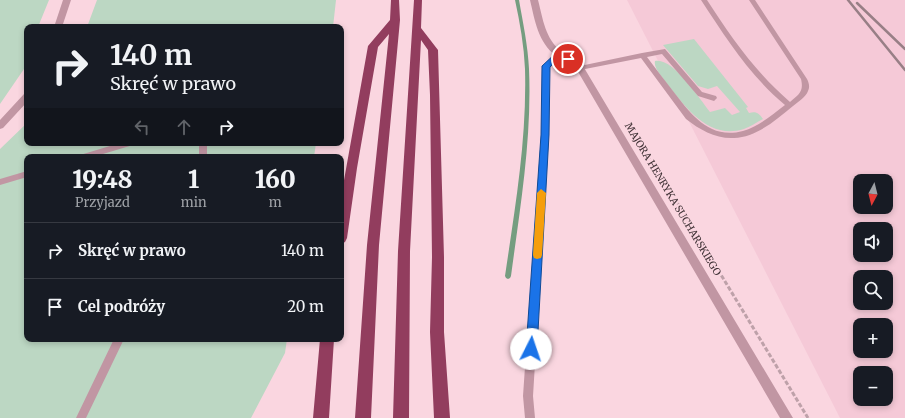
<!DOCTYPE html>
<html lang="pl">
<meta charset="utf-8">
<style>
body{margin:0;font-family:Merriweather,serif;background:#20242c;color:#f1f3f6;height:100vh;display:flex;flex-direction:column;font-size:15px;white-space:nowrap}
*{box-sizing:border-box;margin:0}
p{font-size:13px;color:#9ea1a6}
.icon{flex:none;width:22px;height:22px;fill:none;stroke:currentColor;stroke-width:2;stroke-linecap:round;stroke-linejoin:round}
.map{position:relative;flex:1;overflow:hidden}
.side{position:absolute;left:24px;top:154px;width:320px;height:188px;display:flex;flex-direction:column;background:#171b24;border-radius:8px;box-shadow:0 2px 6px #0003}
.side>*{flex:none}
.hud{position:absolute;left:24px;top:24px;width:320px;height:122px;border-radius:8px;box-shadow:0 2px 6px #0003;background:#171b24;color:#f1f3f6;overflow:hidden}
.needle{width:26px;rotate:187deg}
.tools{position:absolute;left:853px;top:174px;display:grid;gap:8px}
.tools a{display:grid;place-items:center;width:40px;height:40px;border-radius:8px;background:#171b24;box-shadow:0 2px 6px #0003;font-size:20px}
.pin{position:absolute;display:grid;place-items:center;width:34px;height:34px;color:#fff;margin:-17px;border:2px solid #fff;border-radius:50%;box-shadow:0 1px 4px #0007}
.me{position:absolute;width:44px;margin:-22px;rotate:4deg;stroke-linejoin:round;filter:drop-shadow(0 0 3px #0008)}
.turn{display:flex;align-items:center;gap:14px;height:84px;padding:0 20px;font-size:18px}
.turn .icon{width:52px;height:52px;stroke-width:2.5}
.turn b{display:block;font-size:28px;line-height:34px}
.lanes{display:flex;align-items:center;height:38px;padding:0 20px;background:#0003;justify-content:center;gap:20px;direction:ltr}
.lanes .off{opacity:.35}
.eta{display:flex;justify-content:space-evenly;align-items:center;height:68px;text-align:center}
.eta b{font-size:24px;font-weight:800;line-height:28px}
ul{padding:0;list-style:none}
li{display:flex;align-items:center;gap:12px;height:56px;padding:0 20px;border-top:1px solid #363941}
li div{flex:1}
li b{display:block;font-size:15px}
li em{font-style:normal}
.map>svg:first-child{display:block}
.built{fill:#f5c9d7;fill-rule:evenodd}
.green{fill:#bcd7c3}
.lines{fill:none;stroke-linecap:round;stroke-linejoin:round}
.stream{fill:#759d80;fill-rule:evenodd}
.path-far1{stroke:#bea1a9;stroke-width:2;stroke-dasharray:3.5 1.5;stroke-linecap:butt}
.path{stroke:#bea1a9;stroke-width:3;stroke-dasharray:4.5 2;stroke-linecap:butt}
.lane{fill:#c196a3;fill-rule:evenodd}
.street{fill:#c196a3;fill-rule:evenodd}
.highway{fill:#923d5e;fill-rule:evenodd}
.rail{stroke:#987f86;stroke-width:2.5}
.route{fill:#1a73e8;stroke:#114b97}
.slow{fill:#f59e0b}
.labels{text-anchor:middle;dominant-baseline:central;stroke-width:4;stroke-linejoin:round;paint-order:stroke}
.street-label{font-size:10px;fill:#403236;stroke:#fad6e0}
</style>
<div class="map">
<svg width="905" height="418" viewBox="0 0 905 418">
<rect width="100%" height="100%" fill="#fad6e0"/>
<!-- built -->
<path class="built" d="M627 0H905V418H840ZM860 181H886V207H860ZM860 229H886V255H860ZM860 277H886V303H860ZM860 325H886V351H860ZM860 373H886V399H860Z"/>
<!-- green -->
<path class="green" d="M0 0H49L38 27H27V59L24 69 0 104Z
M97 0H336L333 27H87Z
M694 39 748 107 746 108 749 113C756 111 759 113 763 119 757 122 750 127 744 129 709 140 686 108 668 85 664 79 653 68 655 61 673 57 699 98 710 112L725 108 732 115 740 112 717 86 708 89 698 86 663 45Z
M27 123V143H316L314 157H27V339H287L285 353 251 418H0V149Z"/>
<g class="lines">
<!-- stream -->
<path class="stream" d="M515 0H519C523 23 528 46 529 69 532 139 520 208 511 276L510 278 508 279 506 278 505 276C515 208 527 139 525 69 524 46 520 23 515 0Z"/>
<!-- path-far1 -->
<path class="path-far1" d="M630 126 664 182"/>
<!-- path -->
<path class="path" d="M664 181 808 418"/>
<!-- lane -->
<path class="lane" d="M701 0H707C731 37 756 73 790 102 799 94 804 92 801 79L749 0H755L807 79C809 83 810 87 808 91 806 97 798 102 793 106 776 120 757 137 734 138 716 139 700 130 686 119L641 58 580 70 577 68 580 66 642 53 665 49 702 92 716 96 717 98 714 101 698 96 662 54 647 57C655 68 664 79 673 91 691 114 709 140 743 131 758 127 772 115 785 105 750 76 726 38 701 0Z
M558 52H560L563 54 549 67V135L533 396 535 418H525L523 396 541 135 543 66Z
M120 143H134L133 145 93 157H79L80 155Z
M199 143H207V157H199Z
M27 171V177L0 185V179Z
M114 339H124L86 418H76Z"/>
<!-- street -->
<path class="street" d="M63 0H71L62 27H54Z
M530 0H538C543 19 545 39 562 52 569 57 577 60 583 66L793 418H780L577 70C571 64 563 61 556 56 538 42 535 21 530 0Z
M27 93V102L3 128 0 129V120L24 94Z"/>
<!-- highway -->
<path class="highway" d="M391 0H399L400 20 379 245 371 418H355L367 245 389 34 378 47 357 168 347 238 345 242 341 244V197L368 46 390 20Z
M414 0H422L421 28 438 50 444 257V332L450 418H434L430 332 432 257 430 95 428 50 421 40 410 251 409 418H393L398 251Z
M320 339H334L329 418H313Z"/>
<!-- rail -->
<path class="rail" d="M848 0 905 70
M857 3 905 49"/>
</g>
<!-- route -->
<path class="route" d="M557 52H562L571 59 568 61 560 58 550 67 549 135 537 349 535 353 531 354 528 353 526 349 541 135 542 66Z"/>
<!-- slow -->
<path class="slow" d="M541 189 546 193 542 255 541 258 537 259 534 258 533 255 537 193Z"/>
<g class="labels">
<!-- street labels -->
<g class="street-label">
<text transform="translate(673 199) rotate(59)">MAJORA HENRYKA SUCHARSKIEGO</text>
</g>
</g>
</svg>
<div class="tools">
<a><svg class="needle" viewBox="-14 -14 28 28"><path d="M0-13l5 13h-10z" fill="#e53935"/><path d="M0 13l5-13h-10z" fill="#9ea1a6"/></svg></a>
<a><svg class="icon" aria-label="sound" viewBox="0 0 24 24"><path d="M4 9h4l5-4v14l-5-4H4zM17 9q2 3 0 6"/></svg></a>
<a><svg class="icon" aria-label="search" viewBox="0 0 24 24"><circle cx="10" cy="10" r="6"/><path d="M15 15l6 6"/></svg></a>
<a>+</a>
<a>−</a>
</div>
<div class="pin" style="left:568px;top:59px;background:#d93025"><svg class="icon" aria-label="arrive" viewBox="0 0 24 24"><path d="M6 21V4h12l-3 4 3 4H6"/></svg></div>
<svg class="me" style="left:531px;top:349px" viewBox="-20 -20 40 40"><circle r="19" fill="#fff"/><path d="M0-13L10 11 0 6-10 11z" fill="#1a73e8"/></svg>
<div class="hud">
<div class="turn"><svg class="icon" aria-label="right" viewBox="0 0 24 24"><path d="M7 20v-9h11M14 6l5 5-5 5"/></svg><div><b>140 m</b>Skręć w prawo</div></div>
<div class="lanes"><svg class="icon off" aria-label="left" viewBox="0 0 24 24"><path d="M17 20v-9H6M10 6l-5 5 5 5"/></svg><svg class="icon off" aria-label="ahead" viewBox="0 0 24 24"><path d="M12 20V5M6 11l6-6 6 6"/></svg><svg class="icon" aria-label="right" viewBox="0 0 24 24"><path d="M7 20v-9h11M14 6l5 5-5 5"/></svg></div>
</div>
<section class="side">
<div class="eta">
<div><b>19:48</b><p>Przyjazd</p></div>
<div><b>1</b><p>min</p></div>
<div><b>160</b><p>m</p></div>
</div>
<ul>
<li><svg class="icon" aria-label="right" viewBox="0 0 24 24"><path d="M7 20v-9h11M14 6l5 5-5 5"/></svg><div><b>Skręć w prawo</b></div><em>140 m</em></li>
<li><svg class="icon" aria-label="arrive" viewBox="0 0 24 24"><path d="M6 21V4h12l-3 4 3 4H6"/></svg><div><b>Cel podróży</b></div><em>20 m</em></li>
</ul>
</section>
</div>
